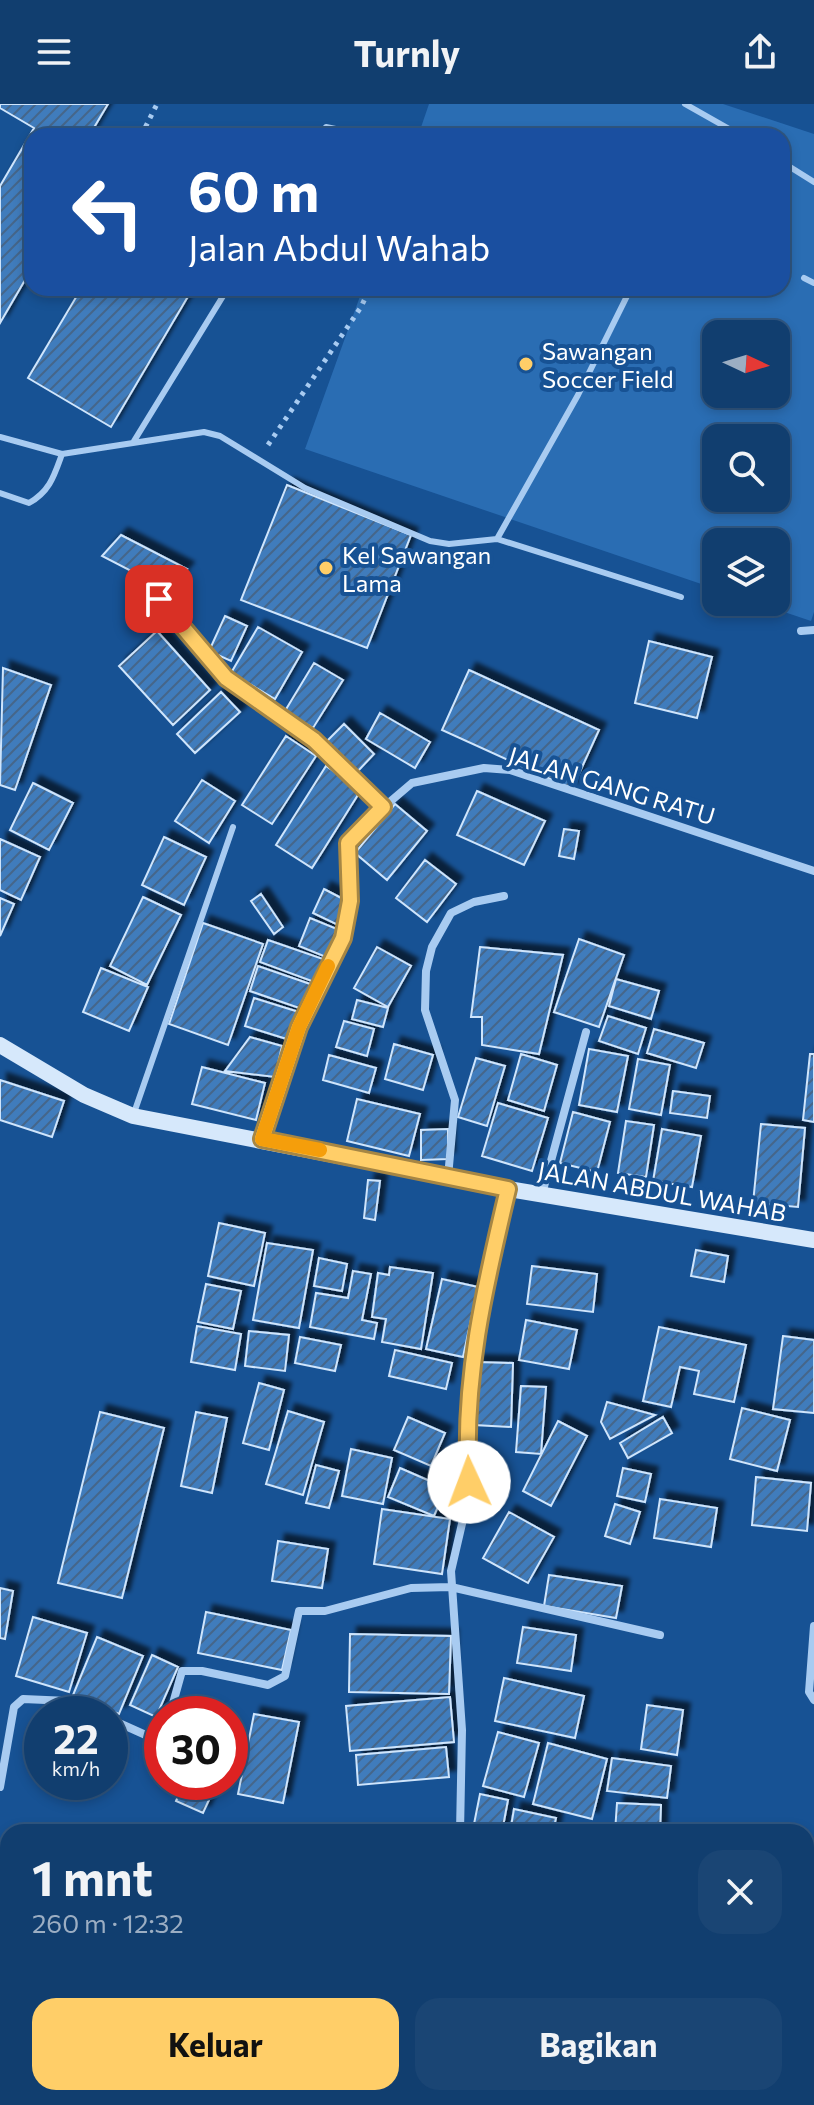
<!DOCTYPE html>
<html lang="id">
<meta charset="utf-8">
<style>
body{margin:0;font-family:Commissioner,sans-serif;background:#1a4574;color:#f1f3f6;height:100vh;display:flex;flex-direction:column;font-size:30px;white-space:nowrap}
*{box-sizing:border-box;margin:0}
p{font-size:26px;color:#9caec3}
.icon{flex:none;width:44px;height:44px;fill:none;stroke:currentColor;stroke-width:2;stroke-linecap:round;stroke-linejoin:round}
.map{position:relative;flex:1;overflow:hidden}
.panel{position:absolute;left:0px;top:1720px;width:814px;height:282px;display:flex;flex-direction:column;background:#113e6f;border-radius:24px 24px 0 0;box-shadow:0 4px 12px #0003,0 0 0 2px #305782}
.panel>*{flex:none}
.top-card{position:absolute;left:24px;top:24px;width:766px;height:168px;border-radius:24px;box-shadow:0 4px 12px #0003,0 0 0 2px #305782;background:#1a4fa0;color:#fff;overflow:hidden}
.needle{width:52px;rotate:94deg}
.controls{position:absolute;left:702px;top:216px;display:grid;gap:16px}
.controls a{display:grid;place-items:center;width:88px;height:88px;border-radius:16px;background:#113e6f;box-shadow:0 4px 12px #0003,0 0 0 2px #305782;font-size:40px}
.speed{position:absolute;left:24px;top:1592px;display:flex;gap:16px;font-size:40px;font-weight:700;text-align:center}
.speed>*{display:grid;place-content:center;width:104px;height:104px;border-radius:50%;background:#113e6f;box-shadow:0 4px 12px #0003,0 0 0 2px #305782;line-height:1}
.speed small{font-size:20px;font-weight:400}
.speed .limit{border:12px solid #d22;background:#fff;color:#111}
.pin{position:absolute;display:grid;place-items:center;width:68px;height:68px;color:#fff;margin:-34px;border-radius:16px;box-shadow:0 4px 12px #0006}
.me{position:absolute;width:88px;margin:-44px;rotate:358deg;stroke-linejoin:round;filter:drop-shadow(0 0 6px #0008)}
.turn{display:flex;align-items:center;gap:28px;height:168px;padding:0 32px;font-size:36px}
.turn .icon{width:104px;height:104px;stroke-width:2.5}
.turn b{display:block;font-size:56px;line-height:68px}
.round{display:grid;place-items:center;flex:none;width:84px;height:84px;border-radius:24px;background:#1a4574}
.overview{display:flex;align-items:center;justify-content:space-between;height:136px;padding:0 32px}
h1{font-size:48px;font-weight:700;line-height:60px}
.button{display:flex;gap:16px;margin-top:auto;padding:16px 32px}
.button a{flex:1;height:92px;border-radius:24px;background:#ffce68;color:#111;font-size:32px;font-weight:700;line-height:92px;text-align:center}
.button a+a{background:#1a4574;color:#f1f3f6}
header{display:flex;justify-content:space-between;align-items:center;height:104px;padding:0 32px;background:#113e6f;font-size:36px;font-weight:700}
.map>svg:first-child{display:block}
.garden{fill:#2a6db3;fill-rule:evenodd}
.building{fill:url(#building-hatch);stroke:#cfe5fc;stroke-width:2;filter:url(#shadow)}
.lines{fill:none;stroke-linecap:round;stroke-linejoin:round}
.path{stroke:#a8cbf1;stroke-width:5;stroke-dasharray:4 6;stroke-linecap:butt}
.lane{stroke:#a8cbf1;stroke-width:6}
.street{stroke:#a8cbf1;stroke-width:8}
.secondary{stroke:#d6e8fb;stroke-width:16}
.route-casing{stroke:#a68644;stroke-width:20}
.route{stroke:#ffce68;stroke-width:14}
.slow{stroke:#f59e0b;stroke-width:14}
.poi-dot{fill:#ffce68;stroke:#175294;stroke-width:3}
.labels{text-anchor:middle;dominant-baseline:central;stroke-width:8;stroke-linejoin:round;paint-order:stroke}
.poi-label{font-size:24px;fill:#fff;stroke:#175294;text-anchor:start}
.street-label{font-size:24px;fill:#fff;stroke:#175294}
</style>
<header><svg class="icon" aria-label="menu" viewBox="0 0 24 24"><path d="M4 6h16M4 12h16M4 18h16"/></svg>Turnly<svg class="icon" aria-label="share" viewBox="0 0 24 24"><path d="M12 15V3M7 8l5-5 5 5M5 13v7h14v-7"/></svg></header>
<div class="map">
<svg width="814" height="2001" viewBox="0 0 814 2001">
<defs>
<pattern id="building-hatch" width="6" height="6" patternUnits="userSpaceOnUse" patternTransform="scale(2)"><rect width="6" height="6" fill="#407cbc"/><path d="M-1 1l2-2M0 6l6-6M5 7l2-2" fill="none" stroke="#45668a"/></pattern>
<filter id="shadow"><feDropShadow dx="7" dy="-7" stdDeviation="2" flood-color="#0009"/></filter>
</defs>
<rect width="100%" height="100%" fill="#175294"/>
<!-- garden -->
<path class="garden" d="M429 0H723L814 30V508L811 517 755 498H776V438H716V485L305 345 363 184H782V32H418ZM716 230H776V290H716ZM716 334H776V394H716Z"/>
<!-- building -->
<path class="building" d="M0 0H108L89 32H32V164L0 219V82L34 24 0 4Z
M67 184H193L111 323 28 274 78 190Z
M287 381 411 431 367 544 241 496Z
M121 431 187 465 168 486 102 452Z
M225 512 247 522 231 557 209 547Z
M258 523 302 548 275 595 231 569Z
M157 527 210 586 173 621 119 562Z
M649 537 712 553 697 614 635 599Z
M314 559 343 576 313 624 285 607Z
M3 564 51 581 15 686 0 681Z
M469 566 599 626 572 685 442 626Z
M221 588 240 608 195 649 177 630Z
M380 609 430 638 415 664 366 635Z
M344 620 374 650 358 667 327 637Z
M286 632 316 652 272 720 242 701Z
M326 662 361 686 312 764 276 741Z
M202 676 235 697 209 739 175 717Z
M33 679 73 699 49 746 10 726Z
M477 687 545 717 524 761 457 731Z
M395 700 427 727 387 776 355 749Z
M564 725 579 727 574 755 559 752Z
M164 733 206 753 184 801 142 781Z
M0 735 40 753 21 796 0 786Z
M425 756 456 780 427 818 396 794Z
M324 785 349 798 338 821 313 809Z
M261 790 283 823 274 830 251 797Z
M143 793 181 811 147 881 110 862Z
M0 794 14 800 0 832Z
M310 814 337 825 326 853 299 842Z
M203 819 263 840 228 941 169 920Z
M579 835 624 851 599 923 554 908Z
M268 836 326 856 317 879 260 858Z
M377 843 411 862 388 903 354 884Z
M480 843 563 851 539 950 482 941V913H471Z
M258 862 313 881 305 906 250 887Z
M101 864 148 883 129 927 83 908Z
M616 875 659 887 651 915 609 902Z
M254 894 302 909 293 937 245 922Z
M357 896 388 904 383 923 352 915Z
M608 912 646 924 638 950 599 937Z
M344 917 374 925 367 952 336 943Z
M654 925 704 939 696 964 647 949Z
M250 933 282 942 275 973 225 967Z
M394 940 433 951 423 986 385 975Z
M589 945 628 952 617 1008 579 1001Z
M521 950 557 961 544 1007 508 996Z
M810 950H814V1018L803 1016Z
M329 951 376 964 369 989 323 976Z
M476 954 505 962 487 1022 458 1013Z
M638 955 670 961 661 1011 629 1005Z
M202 963 265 979 256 1016 192 1000Z
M0 976 64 997 52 1033 0 1016Z
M673 987 710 992 707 1014 670 1009Z
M357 995 420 1010 409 1052 347 1037Z
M498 999 548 1014 532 1067 482 1052Z
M573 1008 610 1018 597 1068 560 1059Z
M626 1017 654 1021 646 1073 618 1069Z
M761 1020 805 1024 798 1103 753 1099Z
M448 1025V1055L421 1056V1026Z
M662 1025 701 1032 692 1083 653 1077Z
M368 1076 380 1077 375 1116 364 1114Z
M219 1119 265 1129 254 1182 208 1172Z
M267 1139 313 1146 299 1224 253 1216Z
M696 1146 728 1152 724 1178 691 1172Z
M319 1154 347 1160 342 1187 314 1182Z
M532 1162 597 1170 593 1208 527 1200Z
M390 1163 433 1169 421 1245 382 1238 386 1215 372 1213 378 1169 389 1171Z
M353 1167 371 1170 362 1216 377 1219 374 1235 310 1223 316 1189 348 1194Z
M442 1175 478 1183 463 1253 426 1245Z
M206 1180 241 1187 233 1225 198 1218Z
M526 1216 577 1226 569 1265 519 1256Z
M197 1222 241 1230 235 1266 191 1258Z
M659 1223 746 1241 734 1298 694 1290 699 1267 680 1263 671 1303 643 1297Z
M249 1227 289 1231 285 1267 245 1262Z
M783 1232 814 1236V1309L773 1305Z
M300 1233 341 1241 335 1267 295 1259Z
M395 1246 452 1259 446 1285 389 1272Z
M476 1258 513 1259 511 1323 474 1321Z
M259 1279 284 1286 269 1346 243 1339Z
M521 1282 546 1283 541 1350 516 1348Z
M607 1298 655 1311 610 1335 601 1318Z
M742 1304 790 1316 777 1367 730 1355Z
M288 1307 324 1318 303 1391 266 1380Z
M100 1308 164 1324 122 1494 58 1479Z
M196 1308 227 1314 212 1389 181 1382Z
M408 1313 445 1329 431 1362 394 1346Z
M663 1313 672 1329 628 1354 620 1339Z
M558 1317 587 1332 551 1402 523 1387Z
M351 1345 392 1354 383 1400 342 1392Z
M316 1361 339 1367 329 1404 306 1399Z
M400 1364 446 1384 434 1412 388 1393Z
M623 1364 651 1370 645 1398 617 1392Z
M756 1373 811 1379 807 1427 752 1421Z
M660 1395 717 1404 711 1443 654 1434Z
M615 1400 640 1408 630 1440 605 1432Z
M382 1405 450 1415 442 1470 374 1460Z
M509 1408 554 1433 528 1479 483 1454Z
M278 1437 328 1445 322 1484 272 1477Z
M549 1471 622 1482 616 1514 544 1502Z
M0 1484 13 1487 5 1535 0 1534Z
M206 1508 291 1526 282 1566 198 1549Z
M33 1513 87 1529 69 1588 16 1572Z
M523 1523 576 1531 571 1567 517 1559Z
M350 1530 451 1532 449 1590 349 1588Z
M97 1533 143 1552 119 1610 73 1591Z
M152 1551 178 1563 156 1613 130 1601Z
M504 1574 584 1592 575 1634 495 1617Z
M450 1593 454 1638 350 1647 346 1602Z
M647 1601 683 1606 677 1651 641 1645Z
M254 1610 299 1618 283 1699 238 1690Z
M498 1628 539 1639 524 1693 483 1682Z
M548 1639 607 1655 592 1715 533 1700Z
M446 1643 449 1673 358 1681 356 1651Z
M612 1654 671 1662 667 1694 607 1687Z
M184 1678 213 1687 203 1709 176 1697Z
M480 1690 508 1696 502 1728 473 1725Z
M617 1699 661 1701 660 1728H615Z
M514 1705 556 1714 553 1728H510Z
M806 1870 814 1871V1918L806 1916Z
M78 1994H119L118 2001H76Z
M137 1994H161L160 2001H136Z
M253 1994H330L329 2001H284Z
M340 1994H460L459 2001H339Z"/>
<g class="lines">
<!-- path -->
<path class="path" d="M141 32 157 0
M268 341 361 203 370 184"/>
<!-- lane -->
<path class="lane" d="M685 0 731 26 728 32
M321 32 326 23 369 32
M782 58 814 78
M804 174 814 179
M0 333 62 350 204 328 220 332 305 384 430 437 449 440 497 435 681 493
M134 337 228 184
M0 389 29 399C50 387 54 372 62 350
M497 435 578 291 631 184
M134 1009 233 723"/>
<!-- street -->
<path class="street" d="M159 495 226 574 314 636 383 703
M801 527 814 526
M262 1035 299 923 343 834 350 797 348 739 365 719 412 679 484 664 510 666 814 767
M448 1073 455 996 425 906 426 867 432 843 451 809 474 798 504 792
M542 1090 586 928
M814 1522 809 1588 814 1596
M170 1610 182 1567H202L268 1581 285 1572 299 1507H325L411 1484 451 1483 660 1531
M110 1615 159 1637 162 1630
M0 1683 14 1603 23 1595 69 1597 99 1610
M460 1728 462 1626 451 1467 468 1394 469 1292 473 1262 508 1085
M0 1855 8 1857
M612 1994 667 2001"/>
<!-- secondary -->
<path class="secondary" d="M0 941 84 991 133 1012 508 1085 814 1136"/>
</g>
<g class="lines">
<!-- route casing -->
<g class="route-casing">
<path id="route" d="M159 495 226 574 314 636 383 703 348 739 350 797 343 834 299 923 262 1035 508 1085C485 1181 462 1279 469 1378"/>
</g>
<!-- route -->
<use href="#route" class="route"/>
<!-- slow -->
<path class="slow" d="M320 1046 262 1035 299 923 328 862"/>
</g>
<!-- markers -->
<g class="poi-dot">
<circle cx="526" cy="260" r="8"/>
<circle cx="326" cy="464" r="8"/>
</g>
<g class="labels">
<!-- poi labels -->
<g class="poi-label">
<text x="542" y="246">Sawangan<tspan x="542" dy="28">Soccer Field</tspan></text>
<text x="342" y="450">Kel Sawangan<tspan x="342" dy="28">Lama</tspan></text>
</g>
<!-- street labels -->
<g class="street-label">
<text transform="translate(612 681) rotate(17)">JALAN GANG RATU</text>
<text transform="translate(662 1087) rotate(10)">JALAN ABDUL WAHAB</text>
</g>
</g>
</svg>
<div class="controls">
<a><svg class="needle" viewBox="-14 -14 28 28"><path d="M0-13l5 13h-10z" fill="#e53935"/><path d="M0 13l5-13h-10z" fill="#9caec3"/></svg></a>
<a><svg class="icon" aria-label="search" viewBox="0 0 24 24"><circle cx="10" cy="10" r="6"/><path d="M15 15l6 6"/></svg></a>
<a><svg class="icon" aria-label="layers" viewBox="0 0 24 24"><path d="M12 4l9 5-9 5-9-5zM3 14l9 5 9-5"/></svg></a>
</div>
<div class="speed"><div>22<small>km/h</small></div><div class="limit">30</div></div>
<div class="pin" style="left:159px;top:495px;background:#d93025"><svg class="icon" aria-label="arrive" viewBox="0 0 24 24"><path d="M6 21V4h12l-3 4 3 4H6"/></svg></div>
<svg class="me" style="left:469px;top:1378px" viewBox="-20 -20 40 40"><circle r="19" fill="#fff"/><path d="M0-13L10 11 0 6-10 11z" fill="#ffce68"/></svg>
<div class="top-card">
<div class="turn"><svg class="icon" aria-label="left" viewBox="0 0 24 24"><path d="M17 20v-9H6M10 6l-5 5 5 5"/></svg><div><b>60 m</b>Jalan Abdul Wahab</div></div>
</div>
<section class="panel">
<div class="overview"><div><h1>1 mnt</h1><p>260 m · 12:32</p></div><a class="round"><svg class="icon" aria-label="close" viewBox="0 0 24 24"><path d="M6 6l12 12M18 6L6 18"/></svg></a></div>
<div class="button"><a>Keluar</a><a>Bagikan</a></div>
</section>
</div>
